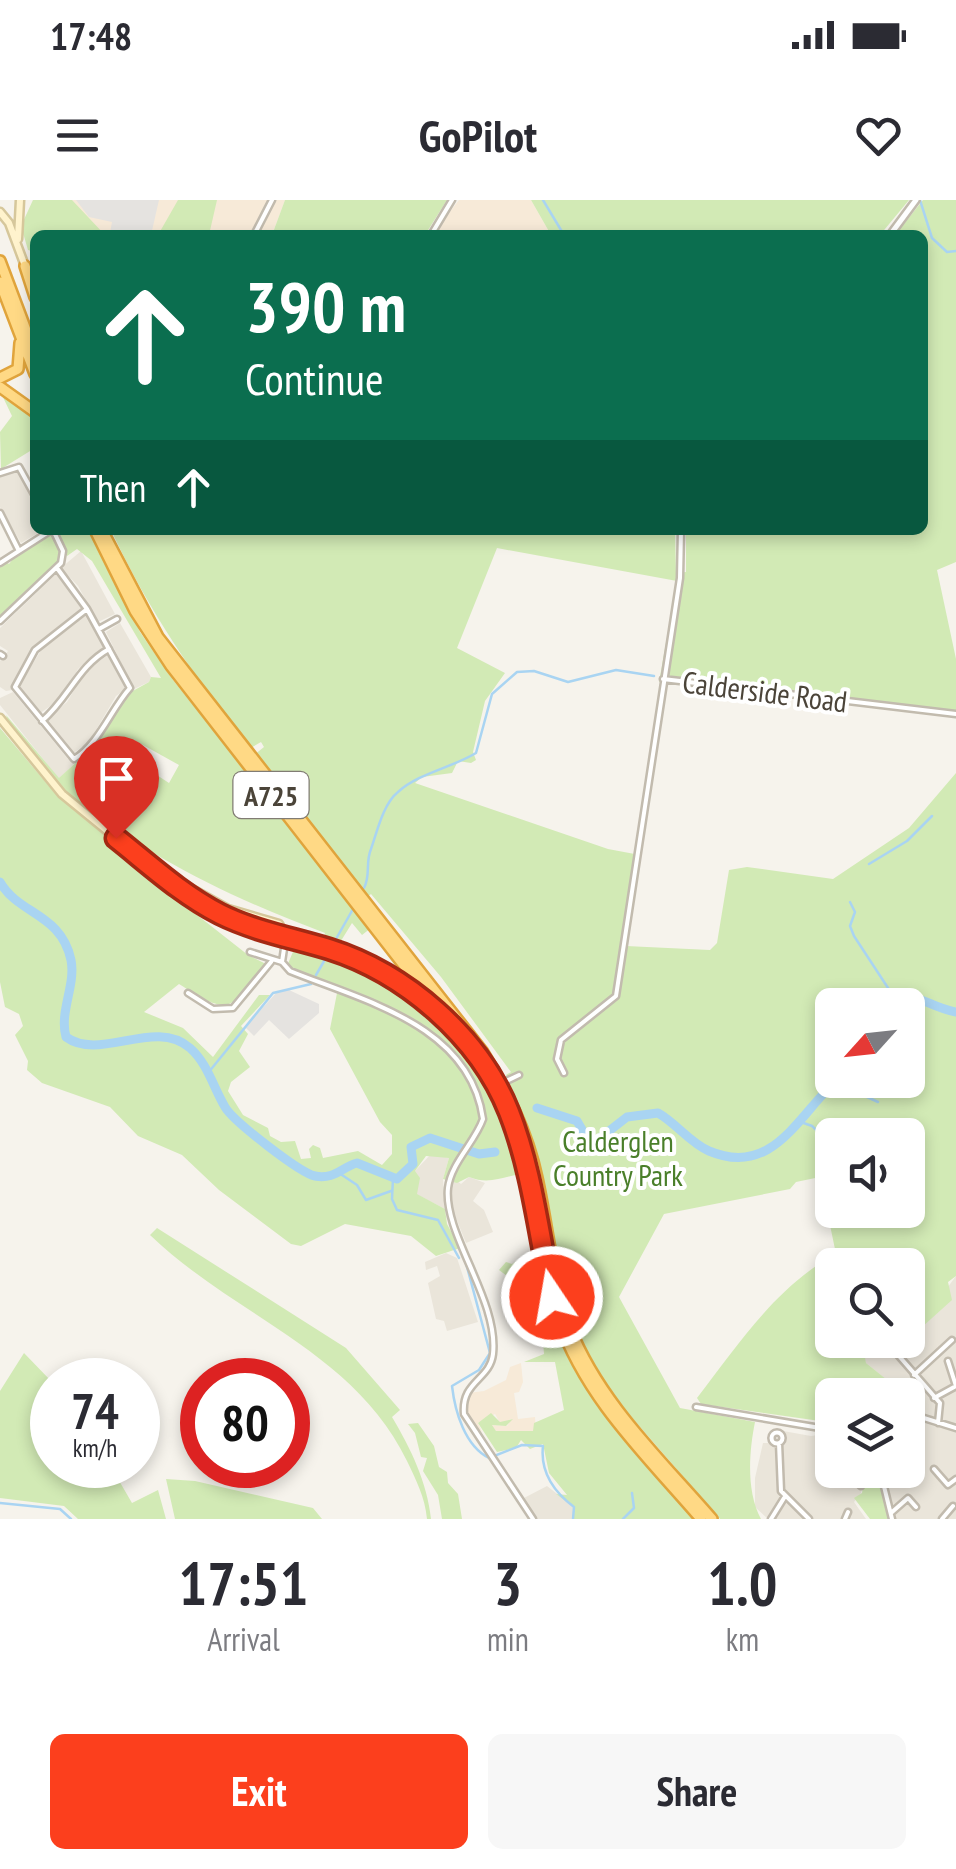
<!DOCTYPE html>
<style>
body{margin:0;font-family:"PT Sans Narrow",sans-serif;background:#f7f7f7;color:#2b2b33;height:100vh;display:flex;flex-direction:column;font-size:38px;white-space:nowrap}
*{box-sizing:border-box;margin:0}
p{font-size:32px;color:#7c7c81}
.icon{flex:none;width:55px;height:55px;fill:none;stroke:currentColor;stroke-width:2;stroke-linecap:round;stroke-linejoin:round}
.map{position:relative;height:1319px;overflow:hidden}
.drawer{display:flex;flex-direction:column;background:#fff;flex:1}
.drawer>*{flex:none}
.hud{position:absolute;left:30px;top:30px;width:898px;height:305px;border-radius:15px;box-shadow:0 5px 15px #0003;background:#0b6e4f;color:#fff;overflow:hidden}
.needle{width:65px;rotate:243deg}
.tools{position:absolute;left:815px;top:788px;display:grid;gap:20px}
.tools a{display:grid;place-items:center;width:110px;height:110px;border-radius:15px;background:#fff;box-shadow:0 5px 15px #0003;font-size:50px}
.speed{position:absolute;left:30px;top:1158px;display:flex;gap:20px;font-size:50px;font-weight:700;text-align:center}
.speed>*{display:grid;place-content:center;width:130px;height:130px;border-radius:50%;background:#fff;box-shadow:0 5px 15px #0003;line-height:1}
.speed small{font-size:25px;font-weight:400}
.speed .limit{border:15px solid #d22;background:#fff;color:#111}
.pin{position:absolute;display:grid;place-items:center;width:85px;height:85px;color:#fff;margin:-102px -42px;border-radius:50% 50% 50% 0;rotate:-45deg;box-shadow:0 0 10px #0007}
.pin .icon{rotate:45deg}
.me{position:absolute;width:110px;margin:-55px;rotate:348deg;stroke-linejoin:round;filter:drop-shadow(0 0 8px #0008)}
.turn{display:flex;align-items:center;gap:35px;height:210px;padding:0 50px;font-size:45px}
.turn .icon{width:130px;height:130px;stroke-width:2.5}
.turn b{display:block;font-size:70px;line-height:85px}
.then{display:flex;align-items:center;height:95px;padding:0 50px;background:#0003;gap:20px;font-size:38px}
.eta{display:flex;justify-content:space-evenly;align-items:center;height:170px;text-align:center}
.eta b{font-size:60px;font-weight:600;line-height:70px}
.action{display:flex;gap:20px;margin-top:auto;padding:20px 50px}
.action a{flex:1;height:115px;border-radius:15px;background:#fc3f1d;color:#fff;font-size:40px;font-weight:600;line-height:115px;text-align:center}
.action a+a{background:#f7f7f7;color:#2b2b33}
.status{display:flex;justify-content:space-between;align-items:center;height:70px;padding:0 50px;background:#fff;direction:ltr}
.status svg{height:28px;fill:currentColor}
header{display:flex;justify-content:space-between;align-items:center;height:130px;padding:0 50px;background:#fff;font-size:45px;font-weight:600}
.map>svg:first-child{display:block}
.residential{fill:#eae5da}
.commercial{fill:#f7ead8}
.green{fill:#d2eab5;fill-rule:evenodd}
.parking{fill:#e5e3e0}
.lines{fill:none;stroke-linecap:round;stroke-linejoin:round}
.stream{stroke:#a9d4f2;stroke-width:2.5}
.river{stroke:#a9d4f2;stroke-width:9}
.minor-casing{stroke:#c2bbae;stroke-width:9}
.tertiary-casing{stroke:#c2bbae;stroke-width:10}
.secondary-casing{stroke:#d6c79b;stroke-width:11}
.trunk-casing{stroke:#e0a43c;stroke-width:14}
.minor{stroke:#fff;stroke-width:4}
.tertiary{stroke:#fff;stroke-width:5}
.secondary{stroke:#fff3cd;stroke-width:6}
.trunk{stroke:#ffd985;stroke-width:9}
.route-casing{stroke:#a42913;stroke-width:25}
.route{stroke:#fc3f1d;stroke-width:18}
.labels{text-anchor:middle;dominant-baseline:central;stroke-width:8;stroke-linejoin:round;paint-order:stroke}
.shield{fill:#fff;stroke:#817c74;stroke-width:2.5}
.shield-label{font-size:28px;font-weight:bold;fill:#4b4439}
.street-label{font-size:30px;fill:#4b4439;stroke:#fff}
.park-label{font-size:30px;fill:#4a7f2a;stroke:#fff}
</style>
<div class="status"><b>17:48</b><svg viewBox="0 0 49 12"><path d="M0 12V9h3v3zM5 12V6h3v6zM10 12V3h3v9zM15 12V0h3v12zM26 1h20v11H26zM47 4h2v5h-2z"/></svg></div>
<header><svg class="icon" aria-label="menu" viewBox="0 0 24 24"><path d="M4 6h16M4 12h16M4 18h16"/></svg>GoPilot<svg class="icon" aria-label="heart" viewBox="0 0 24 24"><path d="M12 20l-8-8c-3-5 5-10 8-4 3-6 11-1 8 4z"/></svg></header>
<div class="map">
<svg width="956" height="1319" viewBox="0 0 956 1319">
<rect width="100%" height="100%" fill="#f6f3ec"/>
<!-- residential -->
<path class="residential" d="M16 269 35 304V330L40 332 21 343 0 307V276Z
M81 351 115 414 98 422 78 386 61 368Z
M56 374 82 408 33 449 12 490 6 491 0 487V461L8 451 0 446V428Z
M87 415 104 447 78 469 63 497 39 514 18 487 42 449 71 423Z
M120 423 151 477 149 482 134 489 106 432Z
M108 455 126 489 116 496 89 542 72 554 46 520 67 502 86 470Z
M13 492 68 559 77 561 59 579 0 505V498Z
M431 954 449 958 443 979 445 1009 416 994 415 971Z
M469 977 485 983 473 1001 484 1010 493 1032 466 1043 452 1008 450 983 456 980 461 984Z
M446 1053 457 1058 478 1122 447 1131 444 1121 436 1119 428 1083 440 1076 437 1066 426 1070 425 1062Z
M956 1076V1319H891L877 1270H908V1206L913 1201 866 1163 860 1141 873 1145 875 1140H908V1133L911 1137Z
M772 1229 811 1236 832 1233V1270H866L861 1293 854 1302 866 1319H768L755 1307V1278L763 1243H768Z
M547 1286 574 1307 573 1319H537L524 1298Z"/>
<!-- commercial -->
<path class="commercial" d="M65 0H285L272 35H96Z
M459 0H531L551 35H432Z
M521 1163 523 1182 519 1192 514 1193 518 1219 535 1217 536 1234 496 1231 491 1225 507 1226 512 1219 500 1223 495 1214 478 1223 482 1232 472 1225 467 1211 468 1193 484 1191 506 1180 510 1167Z"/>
<!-- green -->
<path class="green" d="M33 0H72L105 35H35V52L28 50 21 26Z
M178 0H217L209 35H158Z
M285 0H447L425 35H272Z
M531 0H909L880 35H551Z
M923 0H956V362L937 370 956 459V517L659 482 677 381 497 348 457 448 505 473 485 501 473 552 476 560 471 563 458 561 452 573 422 577 415 583 608 649 640 655 626 746 710 750 717 743 729 670 747 667 833 679 909 628 956 573V1076L948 1082 952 1100 911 1137 908 1133V1065H832V1140H862L866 1163 906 1195H886L883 1189 863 1185 864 1195H832V1222H827L701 1204 697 1198C737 1146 777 1085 836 1054L820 977 796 982 790 989 664 1014 619 1097 680 1208 755 1222C749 1252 746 1291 761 1319H720L614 1197 586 1149 570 1110 533 944 506 875 511 872 441 777 371 694 366 698 254 555 264 547 261 542 249 549C194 475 150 414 111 330H675L676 373 686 372V330H922V35H895ZM832 805H908V880H832ZM832 935H908V1010H832Z
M0 191 35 217V248L1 269 0 232 12 216Z
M57 330H91L140 432 173 480 371 728 362 735 352 723 336 749 322 744 325 733C234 699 148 658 72 596 49 577 30 551 10 527L6 515 59 578 94 546 122 497 149 482 151 477 161 478 92 361 77 349 67 356ZM134 540 179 565 169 583 143 566 148 592 145 597 131 586 127 595 118 590 112 598 102 593Z
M52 335 60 352 56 365 0 416V367L6 361 9 364 19 351Z
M0 528 54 592 171 689 178 700 248 755 266 764C228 810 233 818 179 784L144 812 183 828 213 857 259 795H270L241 826 248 834 239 851 250 867 231 882 228 891 243 915 268 928 270 936 281 942 295 941 301 959 311 958 309 949 313 945 320 948 323 958 358 951 382 965 392 954V935L380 922 330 829 338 788 287 766 295 747C312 751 330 754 347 760 434 793 492 881 522 965L521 974C502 977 489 985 469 977L457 983 443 979 449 958 426 956 415 971 420 978 417 994 445 1009 447 1024 460 1048 436 1056 411 1036 345 1024 301 1046 291 1044 219 990 182 955 138 936 110 907 42 883 27 870 28 861 15 835 23 826 19 814 5 807 0 782Z
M157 1028 346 1148 400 1210 392 1217C411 1249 427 1282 431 1319H427C425 1297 416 1280 407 1261 354 1151 234 1116 150 1035Z
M531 1052 539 1062 534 1073 526 1072 525 1076 543 1081C551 1111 560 1140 574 1168 603 1224 654 1272 695 1319H573L574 1307 556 1294 567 1295 549 1273 543 1244 530 1249 521 1240 516 1248 497 1252 478 1223 491 1213 500 1222 513 1219 506 1226 492 1225 496 1231H533L534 1223 564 1210 555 1162H524L544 1154 539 1089 515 1082 499 1070 506 1062 512 1064Z
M24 1153 52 1182V1265H125L114 1272 132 1303 158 1290 166 1319H78L64 1306 0 1298V1191Z
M418 1223 434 1246 439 1267 447 1272 448 1283 458 1294 462 1319H442L438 1295 423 1271 427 1258 421 1257 415 1233 408 1224Z
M866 1270H877L888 1319H870L854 1298 862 1293Z
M166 1279 195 1281 313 1308 322 1319H175Z"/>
<!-- parking -->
<path class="parking" d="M76 0H159L151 35H118L110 33 112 22 89 17Z
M289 790 319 804V813L289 839 269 820 254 836 245 827 277 792Z"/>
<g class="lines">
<!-- stream -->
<path class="stream" d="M543 0 564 35
M920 0 932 38 947 52 956 51
M869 664 907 641 932 616
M364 688C371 675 365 663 371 649 377 632 383 604 398 592 419 573 451 568 476 553L492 494 517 472 534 471 568 482 616 470 654 476
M850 702 855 712 850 726 854 736 890 791
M332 746 353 709
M316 775 327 756
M208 873 273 793 311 784
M839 880 863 895
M867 897 878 902
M798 921 812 926 832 945
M339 973 357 985 366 1000 391 991
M393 978 392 999 397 1010 438 1020 459 1058
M466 1063 490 1153 479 1170 452 1186C455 1212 465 1246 489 1258L522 1245 543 1246C540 1272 554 1292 574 1307L573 1319
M0 1303 60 1309 71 1319
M623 1319 634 1308 632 1293"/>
<!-- river -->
<path class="river" d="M0 682C19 715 61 713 71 760 76 785 59 812 66 837 100 862 155 817 190 848 208 864 213 887 225 907 233 921 300 973 315 976 334 980 342 967 357 963L397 979 413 964 411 947 430 938 479 954 495 952
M869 805C895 776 925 807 956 812
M537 908 577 921 591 945 627 917 658 913C676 923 690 943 709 951 773 978 798 915 837 880"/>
<!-- minor casing -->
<g class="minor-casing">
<path id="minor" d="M254 35 272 0
M431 35 452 0
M0 273 19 267 35 296
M0 313 18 349
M0 363 50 331
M57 368 87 409 35 450 15 487 74 559C99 544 111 509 130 488L87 409
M0 421 61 363 63 351 53 330
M99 429 117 419
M0 454 3 456
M663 479 956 514
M42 521C69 498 78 466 109 449
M250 752 282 762
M282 762 290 771C364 801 470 825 483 919 475 942 451 963 448 988 443 1034 499 1100 493 1154 490 1180 461 1181 464 1214L533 1319
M282 762 285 742
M188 793 213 809 233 808 271 762
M564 873 557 859 561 840 616 796 680 378 681 330
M502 883 519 875
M885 1140 940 1203 938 1223
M914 1175 952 1140
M934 1198 956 1186 948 1161
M696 1207 832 1230
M908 1213 956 1228
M908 1227 914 1215
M771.5 1238a5.5 5.5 0 1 1 11 0a5.5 5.5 0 1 1-11 0Z
M779 1243 781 1291 809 1319
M934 1269 948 1285 956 1279
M845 1270 861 1286
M880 1270 892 1319
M884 1285 905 1273
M891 1313 908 1298 916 1307
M771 1319 784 1298
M845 1319 848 1312
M942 1319 953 1306"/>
</g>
<!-- tertiary casing -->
<g class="tertiary-casing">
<path id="tertiary" d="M890 35 916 0"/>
</g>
<!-- secondary casing -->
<g class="secondary-casing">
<path id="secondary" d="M0 12 9 23 25 66
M18 39 20 0
M0 518 62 594 183 693 224 716 286 738
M167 675 228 709 279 724 286 737"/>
</g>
<!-- trunk casing -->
<g class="trunk-casing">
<path id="trunk" d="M0 61 35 154
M25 66 35 97
M0 82 35 174
M0 178 18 169 20 143
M0 187 35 212
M95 330 135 411 171 466 490 876C534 952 531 1039 559 1120 586 1199 648 1257 701 1319
M102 330 158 437 482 851C507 892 527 931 537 978 548 1028 552 1080 570 1128 599 1202 661 1260 712 1319
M286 738C346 754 398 774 442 819"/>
</g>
<!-- minor -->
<use href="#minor" class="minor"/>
<!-- tertiary -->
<use href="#tertiary" class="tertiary"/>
<!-- secondary -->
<use href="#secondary" class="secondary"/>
<!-- trunk -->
<use href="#trunk" class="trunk"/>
</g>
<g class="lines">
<!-- route casing -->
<g class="route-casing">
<path id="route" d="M116 638C150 665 181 694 220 714 254 731 293 738 329 749 405 773 479 836 509 912 532 970 539 1036 552 1097"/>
</g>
<!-- route -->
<use href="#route" class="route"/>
</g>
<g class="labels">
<!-- shield labels -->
<rect class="shield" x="233.5" y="572" width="75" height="46" rx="8"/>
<g class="shield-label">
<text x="271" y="595">A725</text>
</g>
<!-- street labels -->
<g class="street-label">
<text transform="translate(765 491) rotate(7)">Calderside Road</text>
</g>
<!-- park labels -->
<g class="park-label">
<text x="618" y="940">Calderglen<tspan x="618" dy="34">Country Park</tspan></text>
</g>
</g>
</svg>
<div class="tools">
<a><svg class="needle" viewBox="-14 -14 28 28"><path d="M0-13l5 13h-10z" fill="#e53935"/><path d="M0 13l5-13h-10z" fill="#7c7c81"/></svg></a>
<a><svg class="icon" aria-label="sound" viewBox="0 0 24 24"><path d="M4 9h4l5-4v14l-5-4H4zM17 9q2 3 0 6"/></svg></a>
<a><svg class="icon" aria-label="search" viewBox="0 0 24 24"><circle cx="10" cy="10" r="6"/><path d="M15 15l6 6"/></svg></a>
<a><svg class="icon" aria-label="layers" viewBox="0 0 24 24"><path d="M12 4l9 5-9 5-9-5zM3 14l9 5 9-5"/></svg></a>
</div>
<div class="speed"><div>74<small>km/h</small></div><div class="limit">80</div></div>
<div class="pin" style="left:116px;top:638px;background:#d93025"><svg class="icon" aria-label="arrive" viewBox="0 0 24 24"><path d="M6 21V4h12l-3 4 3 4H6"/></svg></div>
<svg class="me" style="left:552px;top:1097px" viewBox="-20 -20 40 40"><circle r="17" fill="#fc3f1d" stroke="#fff" stroke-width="3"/><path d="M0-11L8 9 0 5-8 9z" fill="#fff"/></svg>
<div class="hud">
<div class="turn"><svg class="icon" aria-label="ahead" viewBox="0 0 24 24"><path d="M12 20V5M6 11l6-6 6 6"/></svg><div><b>390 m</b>Continue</div></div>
<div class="then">Then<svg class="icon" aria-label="ahead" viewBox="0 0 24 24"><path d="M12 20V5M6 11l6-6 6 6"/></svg></div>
</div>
</div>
<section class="drawer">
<div class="eta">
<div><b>17:51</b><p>Arrival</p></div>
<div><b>3</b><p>min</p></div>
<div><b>1.0</b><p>km</p></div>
</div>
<div class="action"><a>Exit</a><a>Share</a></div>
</section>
